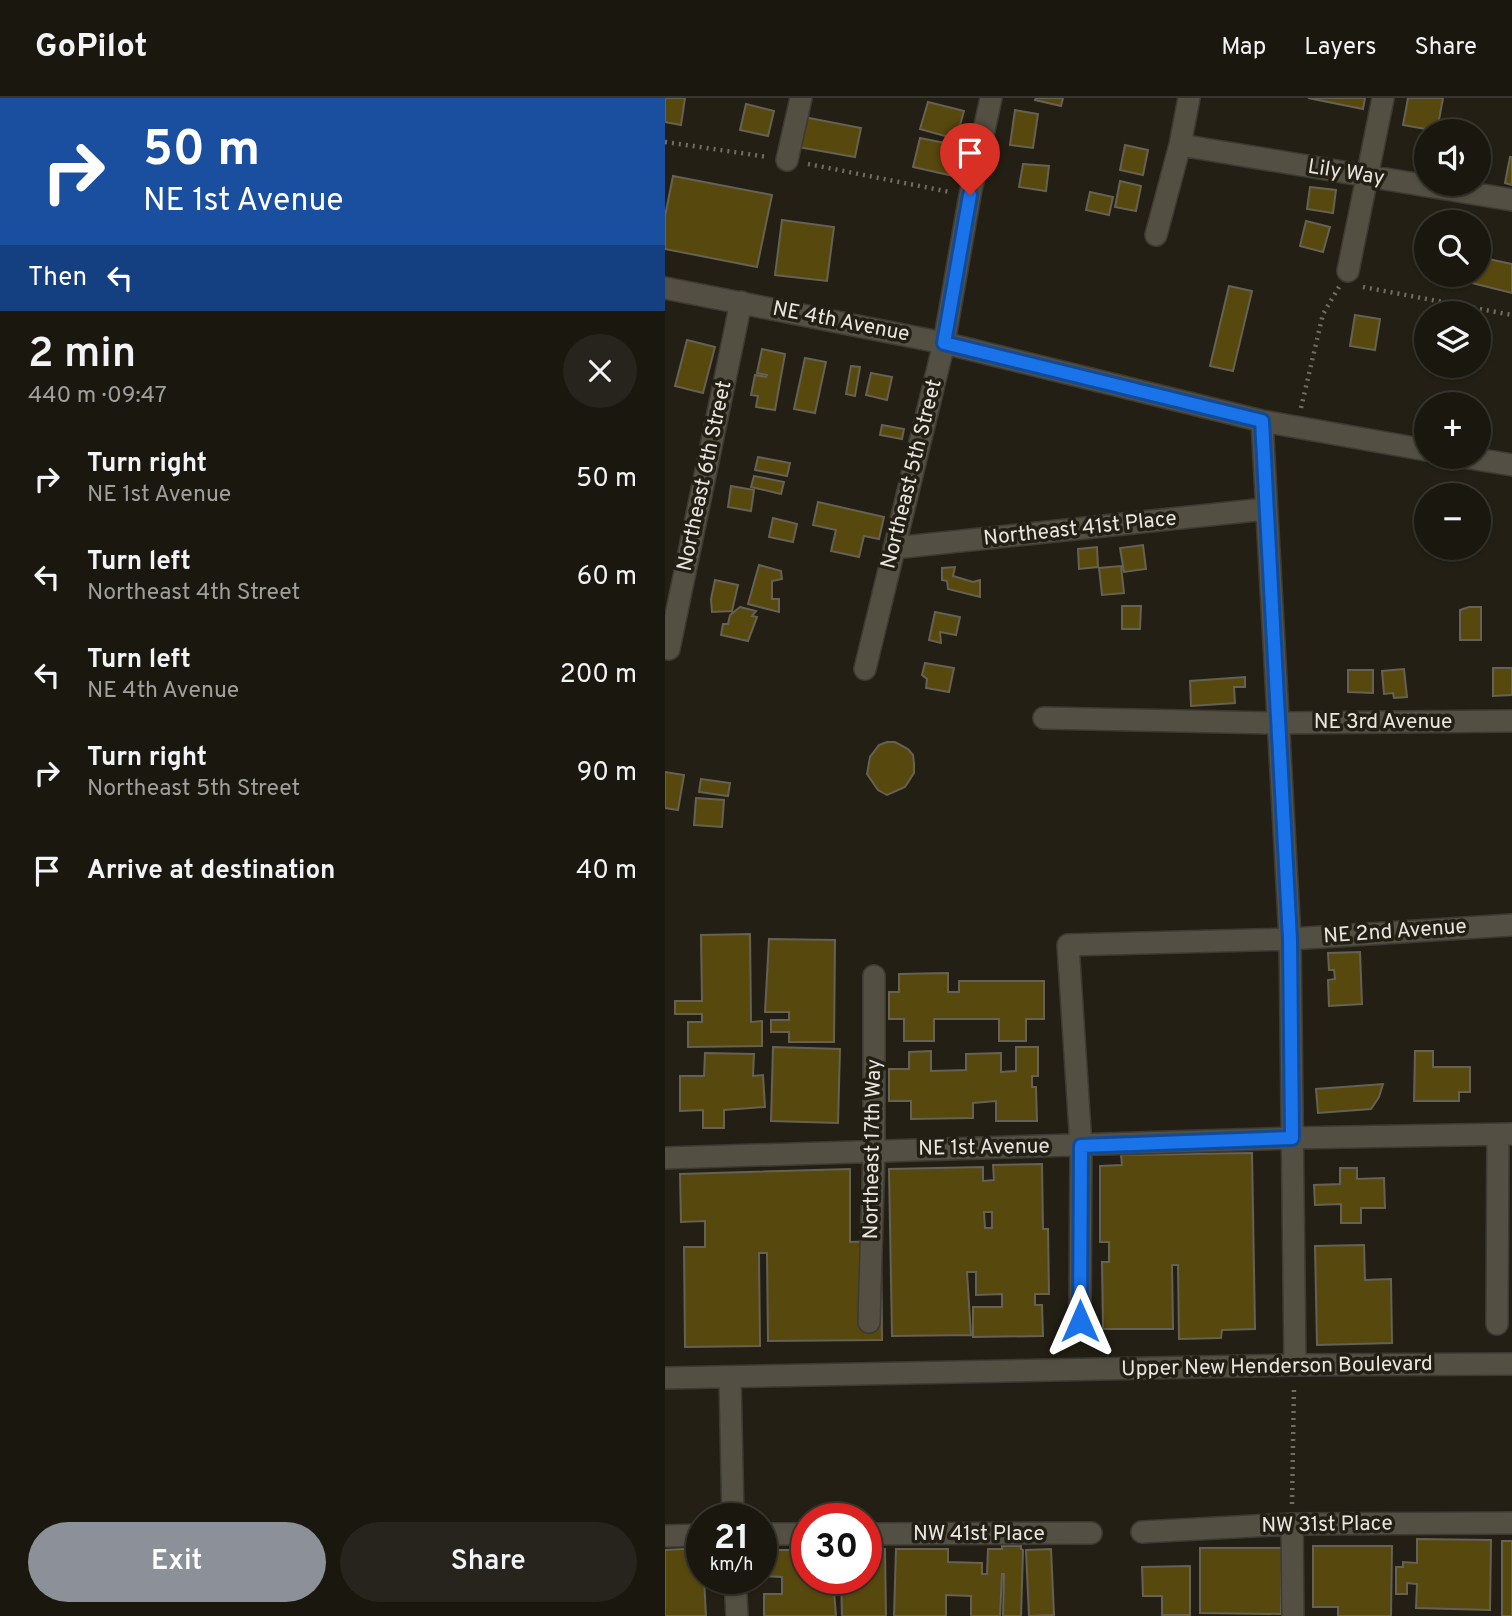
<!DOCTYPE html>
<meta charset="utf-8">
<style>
body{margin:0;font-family:Overpass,sans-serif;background:#27241d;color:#f1f3f6;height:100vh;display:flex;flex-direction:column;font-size:26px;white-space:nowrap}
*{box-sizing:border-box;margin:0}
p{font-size:23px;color:#9f9f9e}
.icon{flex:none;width:38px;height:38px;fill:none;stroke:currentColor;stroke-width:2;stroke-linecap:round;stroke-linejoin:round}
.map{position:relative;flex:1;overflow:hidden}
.sheet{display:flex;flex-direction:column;background:#1a170f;width:665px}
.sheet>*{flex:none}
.guide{background:#1a4fa0;color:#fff;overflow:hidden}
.tools{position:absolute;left:749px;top:21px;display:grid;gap:14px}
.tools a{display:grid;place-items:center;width:77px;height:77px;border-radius:50%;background:#1a170f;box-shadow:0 2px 5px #0004,0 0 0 2px #38362f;font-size:35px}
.speed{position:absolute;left:21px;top:1405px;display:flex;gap:14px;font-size:35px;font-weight:700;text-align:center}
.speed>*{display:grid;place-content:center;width:91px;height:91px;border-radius:50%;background:#1a170f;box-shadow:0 2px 5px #0004,0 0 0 2px #38362f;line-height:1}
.speed small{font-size:18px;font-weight:400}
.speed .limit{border:10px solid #d22;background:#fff;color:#111}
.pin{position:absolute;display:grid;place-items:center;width:60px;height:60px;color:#fff;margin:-72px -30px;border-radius:50% 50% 50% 0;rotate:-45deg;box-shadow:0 0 7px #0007}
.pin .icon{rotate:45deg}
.me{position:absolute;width:77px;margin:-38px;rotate:0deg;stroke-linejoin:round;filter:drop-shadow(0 0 5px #0008)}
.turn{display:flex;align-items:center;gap:24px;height:147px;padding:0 28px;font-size:32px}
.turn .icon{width:91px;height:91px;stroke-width:2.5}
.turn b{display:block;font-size:49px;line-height:60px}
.then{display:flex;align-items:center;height:66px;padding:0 28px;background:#0003;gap:14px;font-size:26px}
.round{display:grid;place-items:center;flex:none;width:74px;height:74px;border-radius:37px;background:#27241d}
.overview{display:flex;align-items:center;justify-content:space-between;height:119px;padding:0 28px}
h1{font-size:42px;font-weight:600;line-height:52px}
.button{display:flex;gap:14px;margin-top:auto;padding:14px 28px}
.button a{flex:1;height:80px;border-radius:42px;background:#8c9099;color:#fff;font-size:28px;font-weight:600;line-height:80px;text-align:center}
.button a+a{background:#27241d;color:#f1f3f6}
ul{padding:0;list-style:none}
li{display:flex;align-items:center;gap:21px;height:98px;padding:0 28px}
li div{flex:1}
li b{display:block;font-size:26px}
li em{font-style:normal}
header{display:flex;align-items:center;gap:42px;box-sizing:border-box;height:98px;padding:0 35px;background:#1a170f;border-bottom:2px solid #38362f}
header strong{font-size:33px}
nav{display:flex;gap:38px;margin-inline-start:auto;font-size:24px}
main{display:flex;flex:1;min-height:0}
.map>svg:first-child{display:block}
.building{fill:#57480e;stroke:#656154;stroke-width:2;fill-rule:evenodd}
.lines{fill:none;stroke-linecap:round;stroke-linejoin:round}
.minor-casing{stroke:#3c3a33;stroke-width:24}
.path{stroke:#706d64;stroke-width:4.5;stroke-dasharray:2 5;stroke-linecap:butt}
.minor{stroke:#534f43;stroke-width:21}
.route-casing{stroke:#114b97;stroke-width:18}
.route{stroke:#1a73e8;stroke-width:12}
.labels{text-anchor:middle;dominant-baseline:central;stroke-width:7;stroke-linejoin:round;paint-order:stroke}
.street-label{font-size:21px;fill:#e8e6df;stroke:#231f14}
</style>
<header>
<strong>GoPilot</strong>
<nav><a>Map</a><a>Layers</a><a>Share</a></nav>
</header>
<main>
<section class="sheet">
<div class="guide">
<div class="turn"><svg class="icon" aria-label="right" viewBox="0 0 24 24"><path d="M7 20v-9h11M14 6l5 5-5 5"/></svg><div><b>50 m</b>NE 1st Avenue</div></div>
<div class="then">Then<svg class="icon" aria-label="left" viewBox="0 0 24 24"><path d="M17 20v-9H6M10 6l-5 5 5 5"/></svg></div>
</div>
<div class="overview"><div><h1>2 min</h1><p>440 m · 09:47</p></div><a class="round"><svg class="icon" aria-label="close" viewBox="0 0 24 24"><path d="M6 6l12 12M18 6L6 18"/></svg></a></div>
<ul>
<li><svg class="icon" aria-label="right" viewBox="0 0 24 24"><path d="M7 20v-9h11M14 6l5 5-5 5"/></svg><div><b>Turn right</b><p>NE 1st Avenue</p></div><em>50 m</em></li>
<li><svg class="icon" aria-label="left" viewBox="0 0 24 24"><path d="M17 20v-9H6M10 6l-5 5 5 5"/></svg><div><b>Turn left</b><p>Northeast 4th Street</p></div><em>60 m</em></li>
<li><svg class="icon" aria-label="left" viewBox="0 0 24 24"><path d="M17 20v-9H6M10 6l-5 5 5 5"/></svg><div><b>Turn left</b><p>NE 4th Avenue</p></div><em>200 m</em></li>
<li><svg class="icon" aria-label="right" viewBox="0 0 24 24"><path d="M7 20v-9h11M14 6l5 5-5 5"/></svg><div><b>Turn right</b><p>Northeast 5th Street</p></div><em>90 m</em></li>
<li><svg class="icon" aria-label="arrive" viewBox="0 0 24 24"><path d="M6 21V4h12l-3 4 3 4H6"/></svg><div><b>Arrive at destination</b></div><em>40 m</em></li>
</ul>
<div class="button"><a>Exit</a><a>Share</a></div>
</section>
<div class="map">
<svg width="847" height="1518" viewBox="0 0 847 1518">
<rect width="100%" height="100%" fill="#231f14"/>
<!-- building -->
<path class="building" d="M0 0H20L16 27 0 24Z
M371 0H398L396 8 370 2Z
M643 0H700L698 11Z
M743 0H778L772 33 738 27Z
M263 4 299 13 291 41 255 31Z
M81 6 109 13 103 38 75 32Z
M350 12 373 16 368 50 345 47Z
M139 19 196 30 190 59 133 49Z
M255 40 300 49 293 79 248 69Z
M460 47 483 52 478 77 455 72Z
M845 59H847V87L840 85Z
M358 66 384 68 381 93 354 89Z
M8 78 107 97 92 169 0 151V118Z
M455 83 476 88 471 113 450 109Z
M645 89 671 92 668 115 642 111Z
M425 94 448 99 444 117 421 112Z
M117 122 169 129 162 183 110 177Z
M641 123 665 129 658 154 635 148Z
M814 159 847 166V195L807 185 809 177H814Z
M564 188 587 193 568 273 545 268Z
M690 217 715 221 710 252 685 248Z
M22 242 50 249 38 295 10 288Z
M97 251 120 256 110 312 91 309 93 298 86 297 90 277 101 279 102 277 92 275Z
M140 260 161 264 150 315 129 311Z
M186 268 195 269 190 298 181 296Z
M206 275 227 279 222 302 201 297Z
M217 327 239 331 237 341 215 337Z
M93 359 125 365 122 378 90 372Z
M89 378 119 384 116 396 86 389Z
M66 388 89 392 86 413 63 409Z
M153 404 219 419 214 441 199 438 194 459 166 453 171 432 148 427Z
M108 420 132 426 128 444 104 439Z
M478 447 481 471 459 474 455 450Z
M432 449 433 469 414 471 413 451Z
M94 467 116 473 117 481 107 483V501H114V514L83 506Z
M456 468 459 495 437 497 434 470Z
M290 469 288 478 308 484 315 482V499L283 491 282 483 277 482V470Z
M50 482 73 487 67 513 47 514 46 501Z
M457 508H476L475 531H457Z
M75 509 91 513 87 518 92 519 83 543 56 537 58 526H63L65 517Z
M804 509H816V542H795V512Z
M270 514 295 519 291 537 275 534 276 545 264 542Z
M260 565 289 570 284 594 261 590 262 581 257 577Z
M828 570H847V597L828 598Z
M739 571 742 599 729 600 728 595 719 596 717 573Z
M683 572H708V595L683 594Z
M580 579V589H569L570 605 526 608 525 583Z
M222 644H230L243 651 248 657 249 665V675L240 689 222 697 213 692 202 676 205 659 214 647Z
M0 674 19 677 13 712 0 710Z
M36 681 65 685 63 698 34 694Z
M31 700 59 702 57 729 29 727Z
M85 836 86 924 97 923V948L23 949V924H37V916H10V903H37L36 837Z
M104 841 170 842 169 944H124V934H106V922H124V914H100Z
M695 854 697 906 664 908 663 882 670 881 669 872H664L663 855Z
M283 875V894H294V883H379V921H361V943H334V921H269V943H239V921H224V894H234V876Z
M108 949 175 951 173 1025 106 1023Z
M351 949H373V978H367V989H371L372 1023H331V1003L308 1005V1020L246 1021V1003H224V971H244V954L266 953V973L301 972V956L336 955V974L351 973Z
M750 953H768V969H805V994H794V1003H749Z
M40 955 89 956 88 978 98 977 100 1009 59 1012V1030H38V1012L15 1013V978H39Z
M718 986 714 999 706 1011 653 1015 651 991Z
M587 1055 590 1231 557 1232 556 1240 514 1241 513 1167H507L508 1231H438L437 1164H444V1144H435V1068L457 1067 456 1057Z
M377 1066 378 1131H383L384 1196H370V1207H377L378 1238 308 1239V1209H337V1196L311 1197V1174H302L306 1237 227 1238 224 1071 318 1069V1083L329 1082 328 1067ZM319 1114H327V1130H320Z
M675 1070H692V1081L719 1080 720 1110H696V1125H676V1106L650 1107 649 1087 675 1086Z
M185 1071V1144L216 1143 217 1242 103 1243 102 1155H94L95 1248 20 1249 19 1149H40V1123L16 1124 15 1076Z
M699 1147 700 1182 726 1181 727 1245 652 1247 650 1148Z
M752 1441 826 1442 825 1512 751 1510 752 1486 742 1485V1496H731V1469H738V1464L752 1465Z
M837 1443H847V1518H837Z
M337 1448H356V1451L358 1452 356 1518H338L339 1476H337L335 1518H306V1498L281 1497V1518H229L231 1451H283V1464L317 1465V1476H322L323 1451H337Z
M648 1448H727L726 1518H673V1509H648Z
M37 1450V1480H39L41 1518H0V1452Z
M535 1450H617L616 1516 535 1515Z
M220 1451 221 1518H177L176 1480H201V1452Z
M386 1451 389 1517 364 1518 361 1452Z
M96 1452H142V1480H168L171 1518H99V1496H117V1479L96 1478Z
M525 1468V1517H497V1498H478L477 1469Z"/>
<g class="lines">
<!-- minor casing -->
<g class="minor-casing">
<path id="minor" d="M515 47 847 102
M122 62 136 0
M491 137 515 47 524 0
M683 173 718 0
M0 190 279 245 597 323 761 352
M597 323 625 841 630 1267
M798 359 847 367
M229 450 601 411
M4 551 76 204
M200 571 279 245 305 97 326 0
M379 620 612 625 847 623
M0 1060 627 1040 847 1036
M415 1223 416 1048 403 847 625 841 847 827
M204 1224 209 1053V878
M832 1226 833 1037
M65 1279 68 1421
M0 1280 630 1267 847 1266
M627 1426 628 1518
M477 1434 627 1426 847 1425
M96 1436H142
M201 1436 426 1435
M0 1438 37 1437
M70 1480 72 1518"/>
</g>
<!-- path -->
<path class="path" d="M0 44 103 59
M143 66 285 94
M698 189 847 217
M636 310 658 216 674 189
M627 1406 629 1289"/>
<!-- minor -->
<use href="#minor" class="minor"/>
</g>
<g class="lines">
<!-- route casing -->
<g class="route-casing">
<path id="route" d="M305 97 279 245 597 323 625 841 627 1040 416 1048 415 1223"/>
</g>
<!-- route -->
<use href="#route" class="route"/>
</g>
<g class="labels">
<!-- street labels -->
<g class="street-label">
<text transform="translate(681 75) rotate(9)">Lily Way</text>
<text transform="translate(176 224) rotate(11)">NE 4th Avenue</text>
<text transform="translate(247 376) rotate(-76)">Northeast 5th Street</text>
<text transform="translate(40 378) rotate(-78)">Northeast 6th Street</text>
<text transform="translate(415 431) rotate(-6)">Northeast 41st Place</text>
<text x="718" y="624">NE 3rd Avenue</text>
<text transform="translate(730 834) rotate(-4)">NE 2nd Avenue</text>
<text transform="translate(319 1050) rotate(-1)">NE 1st Avenue</text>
<text transform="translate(208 1051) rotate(-89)">Northeast 17th Way</text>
<text transform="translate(612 1269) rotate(-1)">Upper New Henderson Boulevard</text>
<text transform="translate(662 1427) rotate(-1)">NW 31st Place</text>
<text x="314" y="1436">NW 41st Place</text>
</g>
</g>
</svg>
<div class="tools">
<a><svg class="icon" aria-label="sound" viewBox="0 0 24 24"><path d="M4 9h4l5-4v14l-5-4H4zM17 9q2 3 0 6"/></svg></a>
<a><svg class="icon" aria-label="search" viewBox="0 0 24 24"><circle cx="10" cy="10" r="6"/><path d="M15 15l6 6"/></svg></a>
<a><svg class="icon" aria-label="layers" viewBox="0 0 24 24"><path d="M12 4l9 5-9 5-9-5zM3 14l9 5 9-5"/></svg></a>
<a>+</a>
<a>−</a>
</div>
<div class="speed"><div>21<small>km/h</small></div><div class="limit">30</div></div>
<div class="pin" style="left:305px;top:97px;background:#d93025"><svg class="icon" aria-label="arrive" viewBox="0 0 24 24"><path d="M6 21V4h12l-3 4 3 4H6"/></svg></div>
<svg class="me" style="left:415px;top:1223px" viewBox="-20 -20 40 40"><path d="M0-17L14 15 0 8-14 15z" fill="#1a73e8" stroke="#fff" stroke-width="4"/></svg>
</div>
</main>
